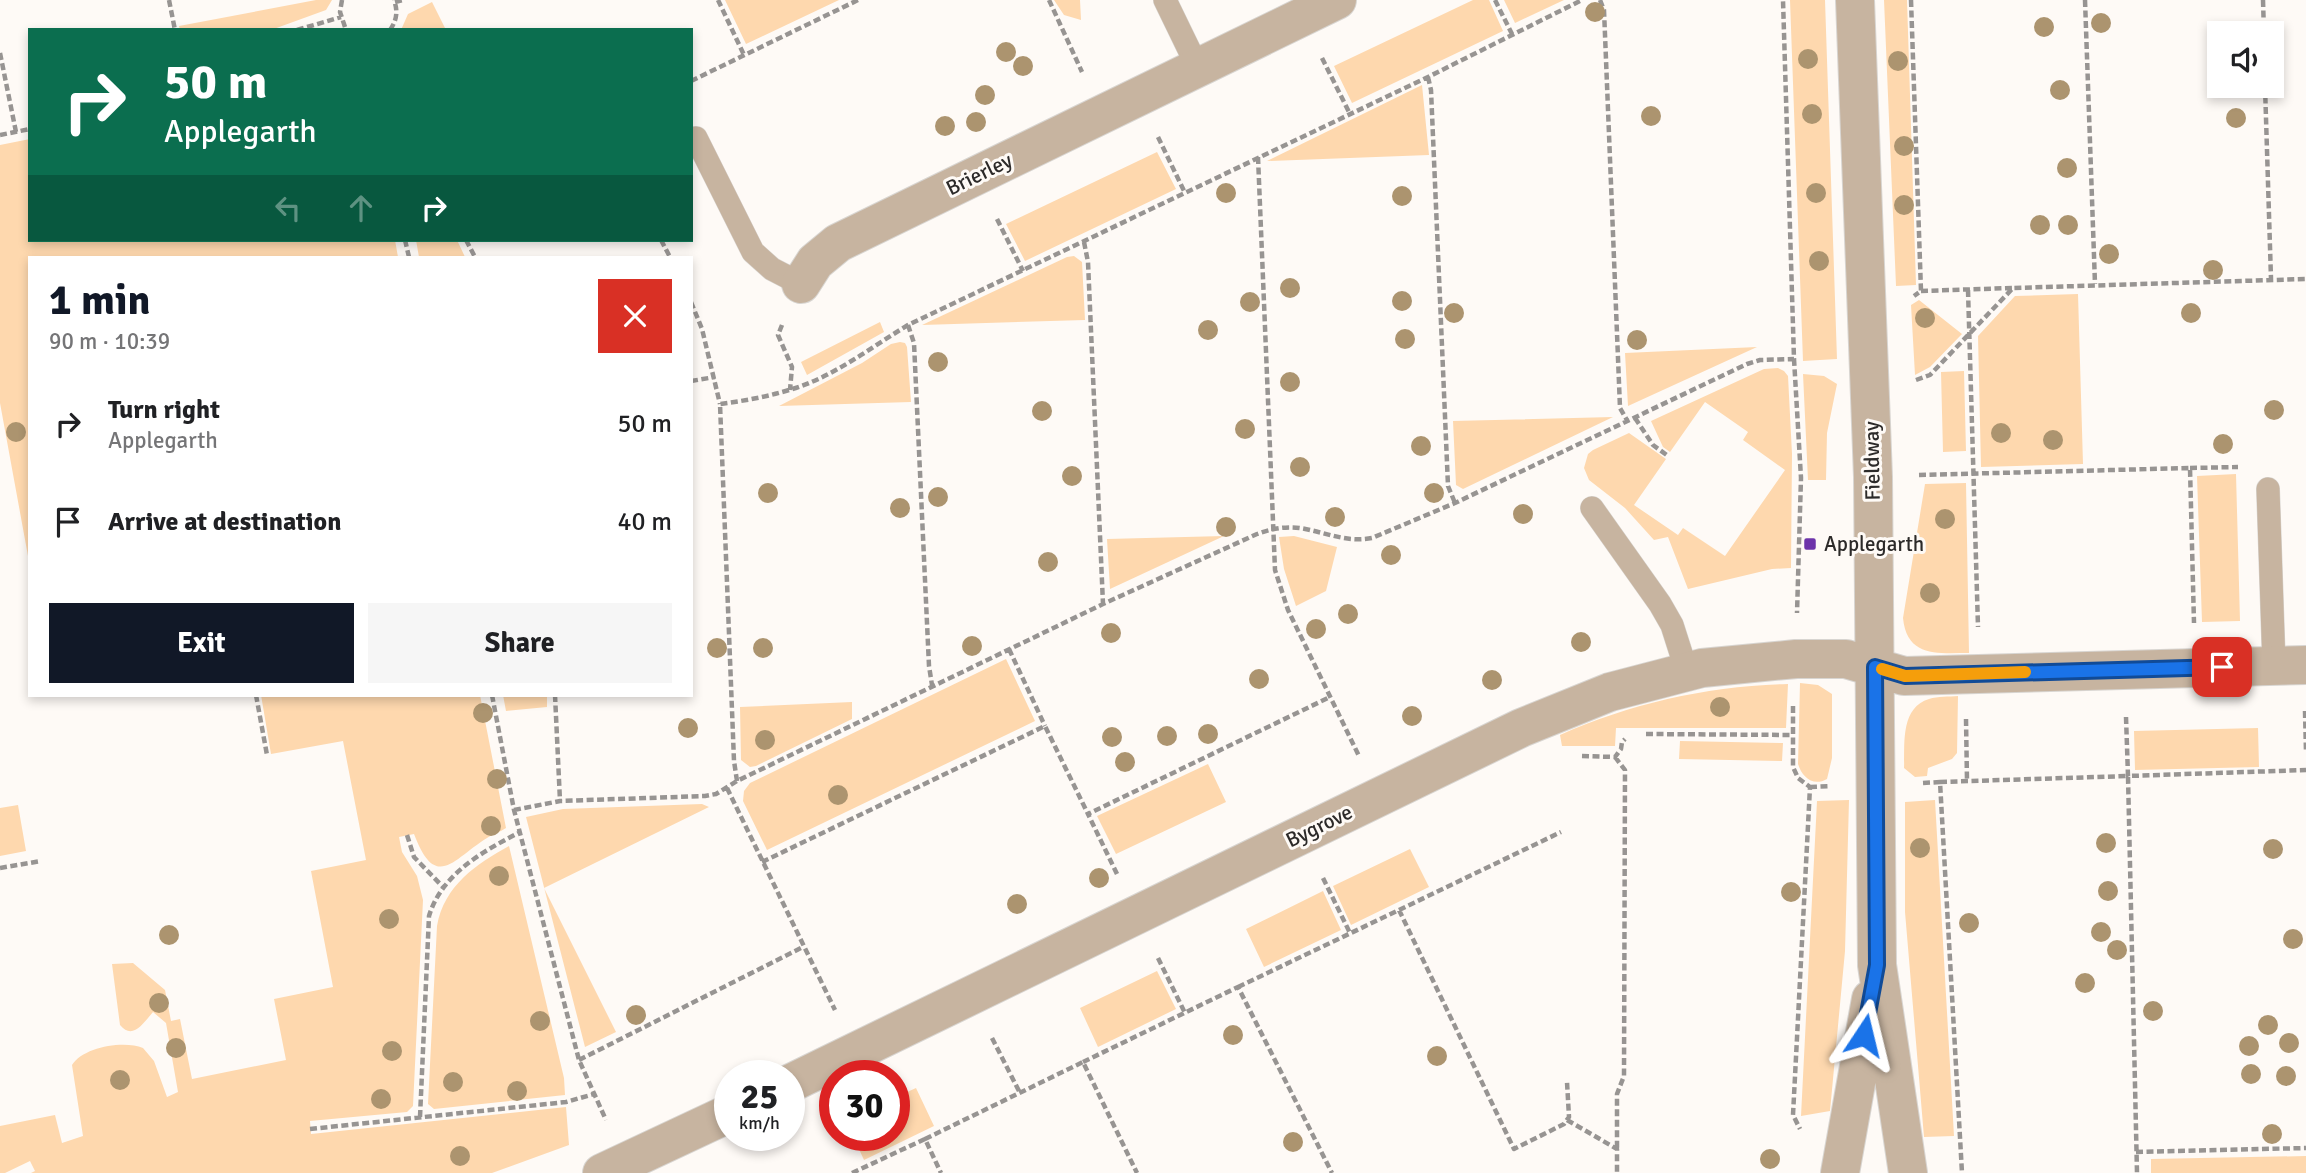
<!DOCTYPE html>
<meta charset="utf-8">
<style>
body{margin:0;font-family:Signika,sans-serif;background:#f6f6f6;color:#202124;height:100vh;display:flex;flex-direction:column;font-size:26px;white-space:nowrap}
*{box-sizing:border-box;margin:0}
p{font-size:23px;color:#757577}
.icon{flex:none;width:38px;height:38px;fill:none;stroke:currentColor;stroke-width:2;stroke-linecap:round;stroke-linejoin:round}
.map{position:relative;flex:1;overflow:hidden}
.details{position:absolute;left:28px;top:256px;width:665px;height:441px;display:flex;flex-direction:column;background:#fff;border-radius:0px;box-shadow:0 4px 10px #0003}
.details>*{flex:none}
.banner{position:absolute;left:28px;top:28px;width:665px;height:214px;border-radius:0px;box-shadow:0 4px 10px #0003;background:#0b6e4f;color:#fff;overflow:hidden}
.buttons{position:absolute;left:2207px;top:21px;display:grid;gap:14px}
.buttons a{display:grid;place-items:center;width:77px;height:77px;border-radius:0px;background:#fff;box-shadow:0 4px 10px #0003;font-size:35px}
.speed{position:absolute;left:714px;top:1060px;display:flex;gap:14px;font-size:35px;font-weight:700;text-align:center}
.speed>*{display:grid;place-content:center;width:91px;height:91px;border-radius:50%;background:#fff;box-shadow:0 4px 10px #0003;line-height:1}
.speed small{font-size:18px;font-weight:400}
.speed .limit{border:10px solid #d22;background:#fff;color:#111}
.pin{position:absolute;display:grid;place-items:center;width:60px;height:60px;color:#fff;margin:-30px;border-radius:14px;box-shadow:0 4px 10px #0006}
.me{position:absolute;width:77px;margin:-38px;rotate:10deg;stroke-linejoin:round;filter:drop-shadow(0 0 5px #0008)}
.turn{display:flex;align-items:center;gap:24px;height:147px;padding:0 21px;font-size:32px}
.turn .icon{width:91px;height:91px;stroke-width:2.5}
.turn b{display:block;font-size:49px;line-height:60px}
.lanes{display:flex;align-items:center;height:66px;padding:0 21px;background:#0003;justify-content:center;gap:35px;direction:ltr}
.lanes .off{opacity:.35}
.round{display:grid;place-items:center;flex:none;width:74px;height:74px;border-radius:0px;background:#f6f6f6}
.head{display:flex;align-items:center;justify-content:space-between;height:119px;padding:0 21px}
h1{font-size:42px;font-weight:700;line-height:52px;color:#111827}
.cta{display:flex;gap:14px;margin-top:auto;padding:14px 21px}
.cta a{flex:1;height:80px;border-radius:0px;background:#111827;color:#fff;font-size:28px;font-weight:700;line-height:80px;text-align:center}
.cta a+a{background:#f6f6f6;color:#202124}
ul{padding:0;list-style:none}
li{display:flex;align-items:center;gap:21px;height:98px;padding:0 21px}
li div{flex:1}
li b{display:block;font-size:26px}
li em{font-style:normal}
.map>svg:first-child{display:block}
.green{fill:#fed8ae}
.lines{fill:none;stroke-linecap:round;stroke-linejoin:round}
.service-casing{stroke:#d8d5d1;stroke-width:24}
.minor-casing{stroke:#d8d5d1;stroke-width:40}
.path{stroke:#979492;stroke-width:4.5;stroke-dasharray:7 3.5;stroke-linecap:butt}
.service{stroke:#c7b4a0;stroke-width:23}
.minor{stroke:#c7b4a0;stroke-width:38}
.tree{fill:#ac946f}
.route-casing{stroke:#114b97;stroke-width:18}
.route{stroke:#1a73e8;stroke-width:12}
.slow{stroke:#f59e0b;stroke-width:12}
.poi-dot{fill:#6d34aa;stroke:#fefaf6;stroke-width:2.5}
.labels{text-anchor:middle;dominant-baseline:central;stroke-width:6;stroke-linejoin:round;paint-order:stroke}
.street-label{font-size:21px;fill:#2c2a29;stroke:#fefaf6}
.poi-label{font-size:21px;fill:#2c2a29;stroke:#fefaf6;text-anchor:start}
</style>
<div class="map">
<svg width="2306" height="1173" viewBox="0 0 2306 1173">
<rect width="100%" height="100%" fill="#fefaf6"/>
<!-- green -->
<path class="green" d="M316 0H332L326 10 271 30H180L179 26Z
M725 0H839L746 44Z
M1054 0H1080L1081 20 1064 15Z
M1473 0H1489L1503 31 1352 103 1334 66Z
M1504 0H1564L1515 23Z
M1790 0H1825L1837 359 1803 361Z
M1884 0H1907L1916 285 1896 286Z
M432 2 446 30H401L408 14Z
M1422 85 1429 155 1267 161Z
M30 139V240H395L398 257H30L28 556 0 403V145Z
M1157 152 1176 189 1025 261 1006 224Z
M416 240H457L465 257H419Z
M1074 256 1082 262 1085 320 922 325 1067 257Z
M2078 294 2083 464 1981 467 1978 336 2015 296Z
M1919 300 1962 334 1930 367 1915 375 1911 305Z
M880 322 884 332 807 375 801 362Z
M900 342 905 343 907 347 911 402 779 406 862 363 891 344Z
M1757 347 1628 406 1625 353Z
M1778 368 1784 371 1788 376 1792 454 1791 568 1772 569 1688 589 1668 537 1654 540 1625 508 1589 480 1584 468 1588 454 1593 450 1629 433 1666 459 1634 505 1678 535 1683 528 1725 556 1785 470 1743 440 1748 432 1705 402 1670 452 1663 447 1651 421 1764 369Z
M1964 371 1966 451 1943 452 1941 372Z
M1803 374 1824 376 1837 384 1827 433 1826 480H1808Z
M1613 417 1463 489 1456 485 1453 421Z
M2236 474 2240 621 2202 622 2197 476Z
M1966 483 1969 653C1938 653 1907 658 1903 618L1925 484Z
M1224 536 1110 589 1107 539Z
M1294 536 1337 547 1326 591 1296 606 1284 569 1279 537Z
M1006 659 1035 721 767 850 743 801 744 791 750 783Z
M1800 683 1818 685 1832 694V758L1827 779C1813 787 1802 777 1798 764Z
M1788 684 1786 728H1616L1615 746H1562L1560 735C1632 703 1709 686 1788 684Z
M261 695H480L506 828C500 832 493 834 487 838 453 859 436 892 414 834L399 837 402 852 417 876 423 900 413 1106 407 1112 310 1121 311 1134 566 1107 569 1145 492 1173H31L35 1171 30 1161 5 1173H0V1126L55 1115 62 1143 83 1136 72 1065C83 1047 124 1040 143 1048L154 1061 167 1097 178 1092 166 1023 153 1012C144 1022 133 1041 120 1025L112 964 133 963 165 990 171 1021 180 1019 192 1079 286 1060 274 999 333 987 311 871 366 860 343 741 271 754Z
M503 695H547V707L506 711Z
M1958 696 1957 753 1952 759 1928 768 1927 776 1915 777 1904 768C1905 744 1900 708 1929 699 1938 696 1949 697 1958 696Z
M852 702V719L756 766 750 767 741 760 740 707Z
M2258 728 2259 767 2135 770 2134 731Z
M1680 741 1783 743 1782 761 1679 759Z
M1208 764 1226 802 1116 854 1097 816Z
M1849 800 1845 951 1830 1111 1801 1116 1817 801Z
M1935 800 1954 1136 1924 1137 1905 912V802Z
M702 804 709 807 544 888 616 1032 585 1047 526 817 563 809Z
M18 805 26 851 0 856V808Z
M509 846 564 1078 565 1095 434 1109 428 1104 437 926C444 886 476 864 509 846Z
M1410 849 1429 887 1351 925 1333 886Z
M1323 891 1341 930 1264 967 1246 929Z
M1157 971 1176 1009 1098 1047 1080 1008Z
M916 1088 934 1126 864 1160 853 1136H894V1098Z
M2306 1156V1173H2151V1159Z"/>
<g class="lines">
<!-- service casing -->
<g class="service-casing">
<path id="service" d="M1165 0 1198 68
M696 138 753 252 772 269 801 284
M2268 489 2274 665
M1592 508 1660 604 1672 625 1687 672"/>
</g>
<!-- minor casing -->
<g class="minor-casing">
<path id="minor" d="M1855 0 1873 477 1877 965 1908 1173
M801 284 815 262 838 243 1337 0
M789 1084 1521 728 1610 692 1702 668 1796 659H1846L1904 676 2306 665
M602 1173 730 1113
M1840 1173 1871 999"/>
</g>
<!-- path -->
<path class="path" d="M169 0 175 30
M342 0 340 12 346 30
M718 0 744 55
M1049 0 1082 72
M1495 0 1512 34
M1600 0 1604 10 1620 408 1628 422
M1911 0 1921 291 1914 296
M2085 0 2095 284
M2263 0 2264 33
M395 2 403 0
M297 30 341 17
M390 30C397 20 398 11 394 0
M0 53 16 132
M1322 58 1350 114
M1428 77 1431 90 1448 486 1455 503
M691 81 858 0
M2265 86 2271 279
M0 135 30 129
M1158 137 1185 193
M1258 157 1275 570 1288 610 1359 756
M997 219 1023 271
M405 240 409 257
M466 240 475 257
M661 240 670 257
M1084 242 1088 262 1103 604
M1968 290 1978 627
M1921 291 2012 288
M691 302 702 329 720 404
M782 325 778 335 792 367 790 390
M908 325 914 343 929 666 932 685
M1794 359 1801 478 1797 613
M1916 380 1930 375 2013 288 2306 279
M691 381 715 377
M1635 418 1653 445 1668 456
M2190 468 2238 467
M1919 475 2190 468 2194 623
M1009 649 1045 726
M256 695 267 755
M492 695 514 810 579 1060 606 1120
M555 695 560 801
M1793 706V767L1798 778 1810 787 1793 1115 1800 1129
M2305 711 2306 752
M2126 717 2128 776 2306 770
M1966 719 1967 781
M1646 734 1792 735
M1582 756 1615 757 1621 749 1622 742 1625 739
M1615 757 1625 770 1624 1076 1617 1094V1149
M737 781 734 761 720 404C743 401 766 397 789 390 832 378 870 348 908 325L1428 77 1582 0
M1940 782 2128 776 2137 1173
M1923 783 1940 782 1962 1173
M1810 787 1831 786
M727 788 835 1010
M514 810 560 801 705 796 716 794 737 781 1103 604 1257 534C1271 529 1285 526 1300 528 1325 532 1346 543 1372 538L1455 503 1747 364 1760 360 1794 359 1783 0
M407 835 414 857 444 888
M762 862 1045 726 1088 814
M0 868 41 861
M1117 874 1088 814 1330 697
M1323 878 1350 933
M1399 910 1561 832
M1158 958 1185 1013
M1238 987 1399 910 1514 1149 1564 1124 1569 1117 1567 1082
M992 1038 1020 1093
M579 1060 803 947
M1083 1062 1238 987 1332 1173
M420 1117 429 916C442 873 484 851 520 832
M1567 1120 1617 1149V1173
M310 1129 566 1102 594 1094
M925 1139 1083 1062 1137 1173
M2136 1152 2306 1148
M852 1173 925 1139 941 1173"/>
<!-- service -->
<use href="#service" class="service"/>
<!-- minor -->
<use href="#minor" class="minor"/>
</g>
<!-- trees -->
<g class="tree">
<circle cx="1595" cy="12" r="10"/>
<circle cx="2101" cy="23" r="10"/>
<circle cx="2044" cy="27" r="10"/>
<circle cx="1006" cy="52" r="10"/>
<circle cx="1808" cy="59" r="10"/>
<circle cx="1898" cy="61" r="10"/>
<circle cx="1023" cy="66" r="10"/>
<circle cx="2060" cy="90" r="10"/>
<circle cx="985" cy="95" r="10"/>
<circle cx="1812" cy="114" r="10"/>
<circle cx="1651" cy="116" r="10"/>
<circle cx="2236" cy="118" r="10"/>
<circle cx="976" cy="122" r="10"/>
<circle cx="945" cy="126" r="10"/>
<circle cx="1904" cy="146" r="10"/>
<circle cx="2067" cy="168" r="10"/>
<circle cx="1226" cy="193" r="10"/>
<circle cx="1816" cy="193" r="10"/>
<circle cx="1402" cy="196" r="10"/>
<circle cx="1904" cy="205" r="10"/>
<circle cx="2040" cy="225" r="10"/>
<circle cx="2068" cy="225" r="10"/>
<circle cx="2109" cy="254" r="10"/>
<circle cx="1819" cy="261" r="10"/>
<circle cx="2213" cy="270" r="10"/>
<circle cx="1290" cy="288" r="10"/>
<circle cx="1402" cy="301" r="10"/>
<circle cx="1250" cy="302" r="10"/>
<circle cx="1454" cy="313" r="10"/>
<circle cx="2191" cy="313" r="10"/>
<circle cx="1925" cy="318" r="10"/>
<circle cx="1208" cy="330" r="10"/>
<circle cx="1405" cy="339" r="10"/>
<circle cx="1637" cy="340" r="10"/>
<circle cx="938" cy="362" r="10"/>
<circle cx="1290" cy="382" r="10"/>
<circle cx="2274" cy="410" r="10"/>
<circle cx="1042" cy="411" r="10"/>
<circle cx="1245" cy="429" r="10"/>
<circle cx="16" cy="432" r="10"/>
<circle cx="2001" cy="433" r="10"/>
<circle cx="2053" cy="440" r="10"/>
<circle cx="2223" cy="444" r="10"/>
<circle cx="1421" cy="446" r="10"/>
<circle cx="1300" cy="467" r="10"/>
<circle cx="1072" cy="476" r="10"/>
<circle cx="768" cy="493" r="10"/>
<circle cx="1434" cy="493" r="10"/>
<circle cx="938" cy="497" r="10"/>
<circle cx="900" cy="508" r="10"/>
<circle cx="1523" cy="514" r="10"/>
<circle cx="1335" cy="517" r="10"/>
<circle cx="1945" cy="519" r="10"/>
<circle cx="1226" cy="527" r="10"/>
<circle cx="1391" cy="555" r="10"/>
<circle cx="1048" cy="562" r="10"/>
<circle cx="1930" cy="593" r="10"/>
<circle cx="1348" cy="614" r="10"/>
<circle cx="1316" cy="629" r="10"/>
<circle cx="1111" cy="633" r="10"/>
<circle cx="1581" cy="642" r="10"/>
<circle cx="972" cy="646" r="10"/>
<circle cx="717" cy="648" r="10"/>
<circle cx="763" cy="648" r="10"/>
<circle cx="1259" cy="679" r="10"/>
<circle cx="1492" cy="680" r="10"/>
<circle cx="1720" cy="707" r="10"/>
<circle cx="483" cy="713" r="10"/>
<circle cx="1412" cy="716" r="10"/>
<circle cx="688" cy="728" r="10"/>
<circle cx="1208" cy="734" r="10"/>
<circle cx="1167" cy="736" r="10"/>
<circle cx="1112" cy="737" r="10"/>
<circle cx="765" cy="740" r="10"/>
<circle cx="1125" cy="762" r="10"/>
<circle cx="497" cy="779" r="10"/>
<circle cx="838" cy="795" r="10"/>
<circle cx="491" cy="826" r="10"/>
<circle cx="2106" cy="843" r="10"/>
<circle cx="1920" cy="848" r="10"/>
<circle cx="2273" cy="849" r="10"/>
<circle cx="499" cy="876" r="10"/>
<circle cx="1099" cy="878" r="10"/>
<circle cx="2108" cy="891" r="10"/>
<circle cx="1791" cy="892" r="10"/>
<circle cx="1017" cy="904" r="10"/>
<circle cx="389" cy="919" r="10"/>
<circle cx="1969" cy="923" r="10"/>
<circle cx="2101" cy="932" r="10"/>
<circle cx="169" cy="935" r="10"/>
<circle cx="2293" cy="939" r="10"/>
<circle cx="2117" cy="950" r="10"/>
<circle cx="2085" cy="983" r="10"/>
<circle cx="159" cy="1003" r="10"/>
<circle cx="2153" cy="1011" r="10"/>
<circle cx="636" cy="1015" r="10"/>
<circle cx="540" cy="1021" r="10"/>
<circle cx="2268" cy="1025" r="10"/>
<circle cx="1233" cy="1035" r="10"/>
<circle cx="2289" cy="1043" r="10"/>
<circle cx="2249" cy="1046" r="10"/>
<circle cx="176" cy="1048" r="10"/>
<circle cx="392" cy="1051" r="10"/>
<circle cx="1437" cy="1056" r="10"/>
<circle cx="2251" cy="1074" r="10"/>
<circle cx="2286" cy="1076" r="10"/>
<circle cx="120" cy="1080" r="10"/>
<circle cx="453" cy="1082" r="10"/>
<circle cx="517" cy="1091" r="10"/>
<circle cx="381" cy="1099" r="10"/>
<circle cx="2272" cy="1134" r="10"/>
<circle cx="1293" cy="1142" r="10"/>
<circle cx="460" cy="1156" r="10"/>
<circle cx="1770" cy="1159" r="10"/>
</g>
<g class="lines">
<!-- route casing -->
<g class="route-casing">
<path id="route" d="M1864 1035 1877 965 1875 667 1905 676 2222 667"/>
</g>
<!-- route -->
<use href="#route" class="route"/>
<!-- slow -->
<path class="slow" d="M1882 669 1905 676 2025 672"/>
</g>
<!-- markers -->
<rect class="poi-dot" x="1803" y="537" width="14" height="14" rx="3.5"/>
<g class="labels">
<!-- street labels -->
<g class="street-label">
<text transform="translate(979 174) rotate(-26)">Brierley</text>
<text transform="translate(1872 461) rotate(-91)">Fieldway</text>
<text transform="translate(1319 826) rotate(-26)">Bygrove</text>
</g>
<!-- poi labels -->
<g class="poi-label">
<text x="1824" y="544">Applegarth</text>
</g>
</g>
</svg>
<div class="buttons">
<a><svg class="icon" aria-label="sound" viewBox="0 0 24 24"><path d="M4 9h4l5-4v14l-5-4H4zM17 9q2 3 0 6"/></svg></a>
</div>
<div class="speed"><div>25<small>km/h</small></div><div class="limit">30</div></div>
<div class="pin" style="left:2222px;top:667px;background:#d93025"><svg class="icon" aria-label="arrive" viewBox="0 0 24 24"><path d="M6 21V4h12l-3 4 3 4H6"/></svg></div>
<svg class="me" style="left:1864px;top:1035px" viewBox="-20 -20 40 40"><path d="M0-17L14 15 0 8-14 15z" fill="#1a73e8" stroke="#fff" stroke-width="4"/></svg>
<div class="banner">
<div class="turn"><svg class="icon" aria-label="right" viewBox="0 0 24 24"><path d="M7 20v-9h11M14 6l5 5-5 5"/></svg><div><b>50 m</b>Applegarth</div></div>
<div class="lanes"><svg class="icon off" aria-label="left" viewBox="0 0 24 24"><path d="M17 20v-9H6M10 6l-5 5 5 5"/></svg><svg class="icon off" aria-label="ahead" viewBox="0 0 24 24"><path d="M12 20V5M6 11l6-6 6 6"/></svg><svg class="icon" aria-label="right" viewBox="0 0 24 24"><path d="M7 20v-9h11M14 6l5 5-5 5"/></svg></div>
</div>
<section class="details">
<div class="head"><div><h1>1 min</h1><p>90 m · 10:39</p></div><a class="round" style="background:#d93025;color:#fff"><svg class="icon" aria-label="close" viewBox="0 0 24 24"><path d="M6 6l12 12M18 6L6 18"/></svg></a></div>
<ul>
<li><svg class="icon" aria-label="right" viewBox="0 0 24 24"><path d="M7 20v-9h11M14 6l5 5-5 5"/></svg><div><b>Turn right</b><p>Applegarth</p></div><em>50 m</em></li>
<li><svg class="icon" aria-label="arrive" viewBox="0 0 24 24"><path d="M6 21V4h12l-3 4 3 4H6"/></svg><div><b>Arrive at destination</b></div><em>40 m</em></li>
</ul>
<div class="cta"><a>Exit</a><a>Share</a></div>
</section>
</div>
